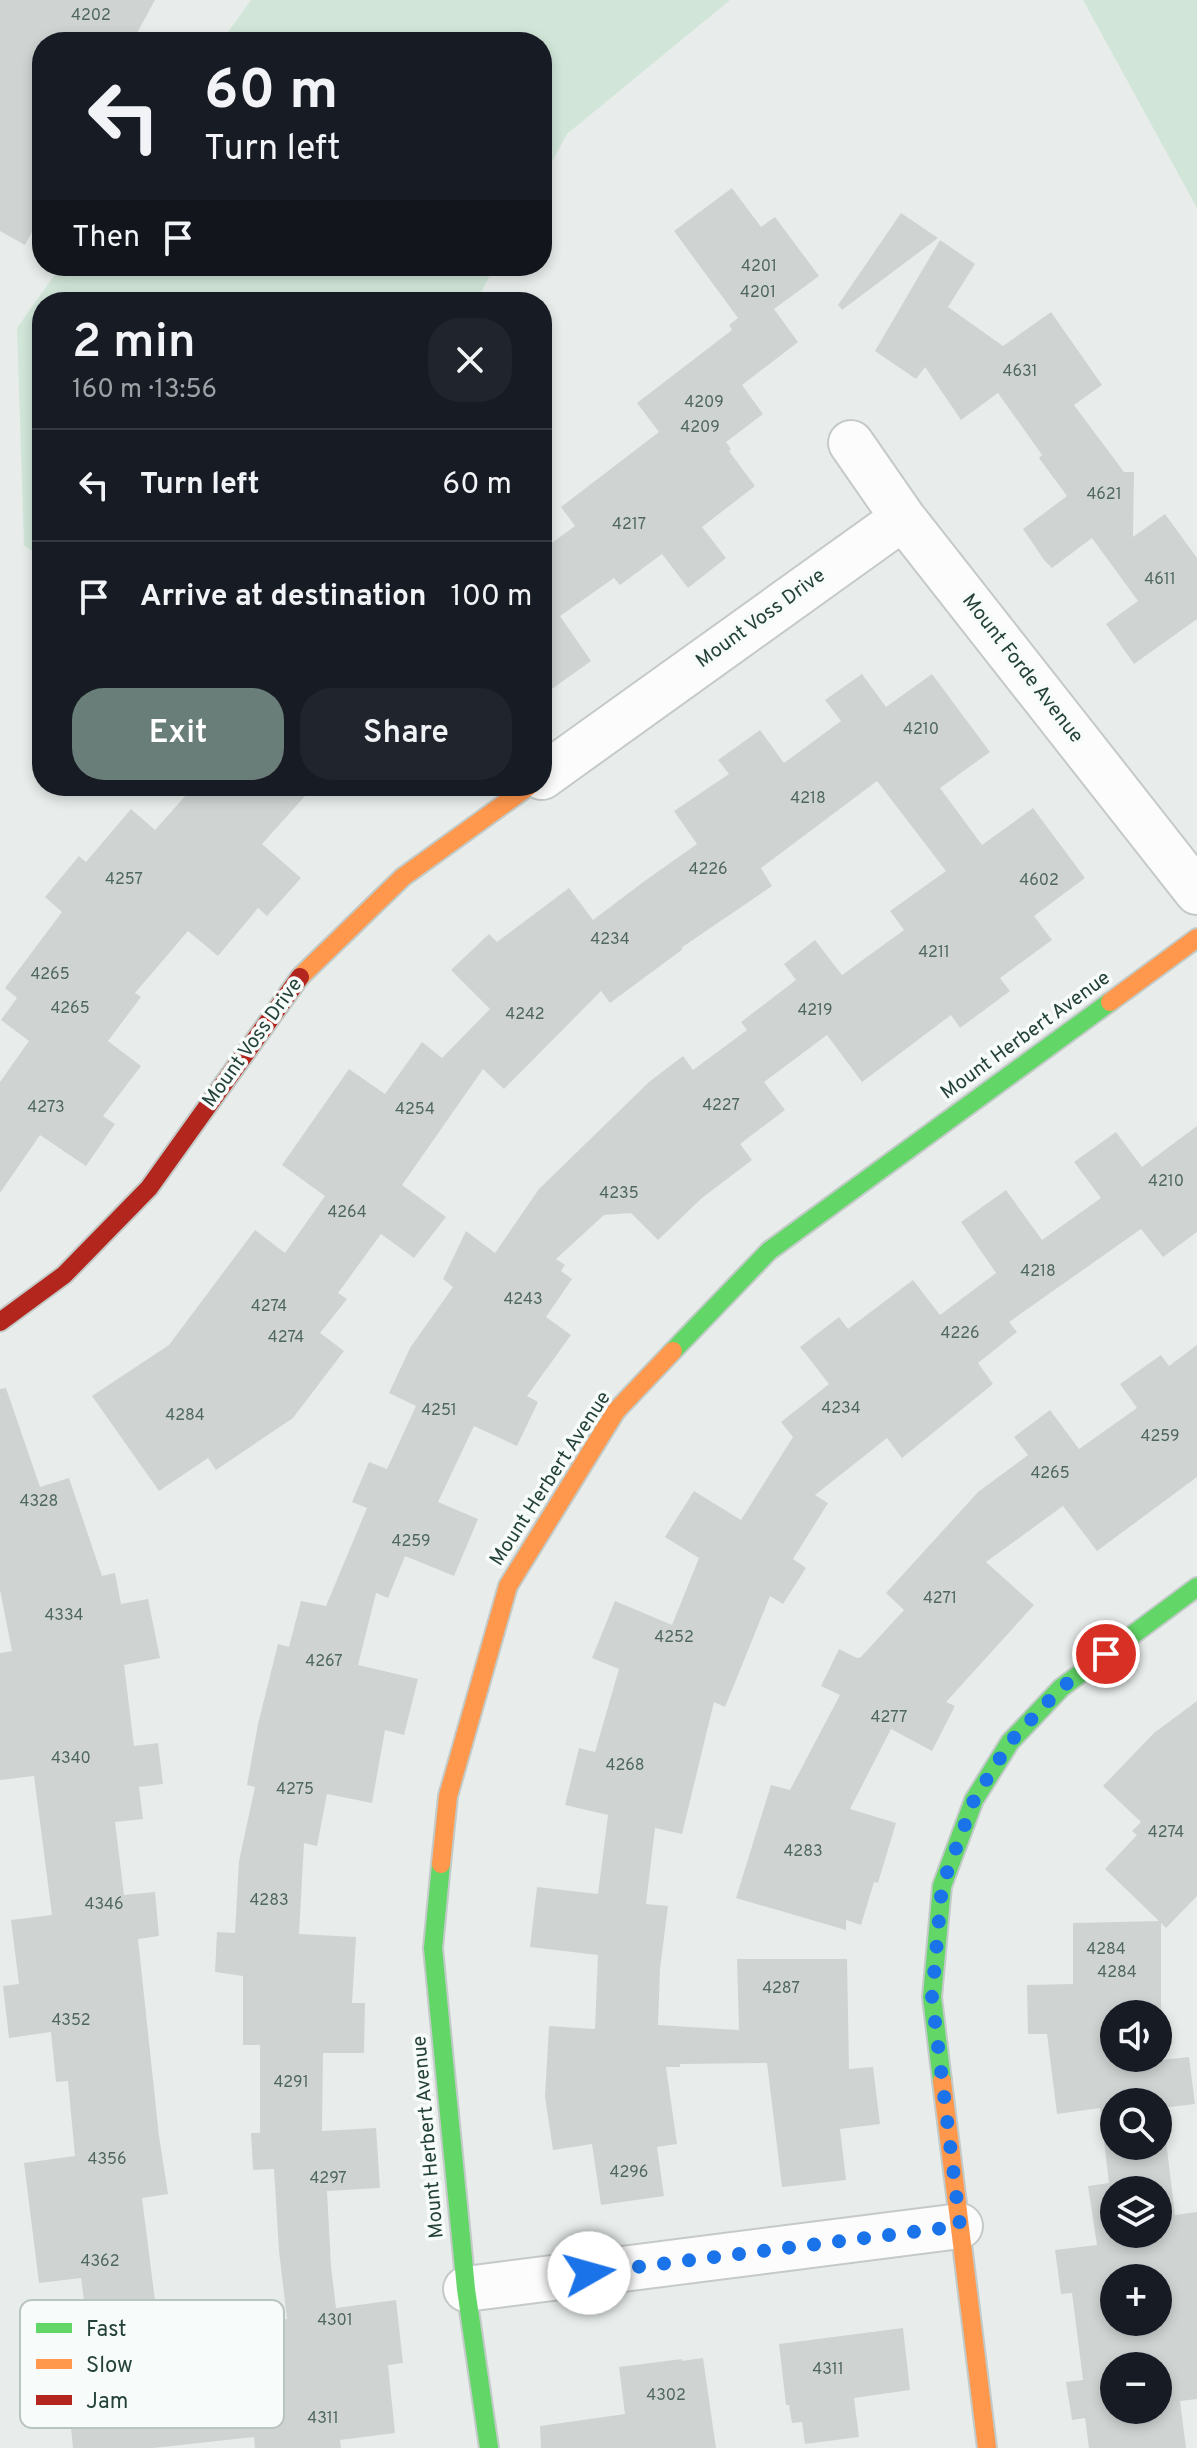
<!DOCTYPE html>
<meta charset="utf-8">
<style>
body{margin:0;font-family:Overpass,sans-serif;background:#20242c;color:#f1f3f6;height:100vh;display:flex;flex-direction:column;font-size:30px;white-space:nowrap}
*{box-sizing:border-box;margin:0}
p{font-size:26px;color:#9ea1a6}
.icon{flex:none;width:44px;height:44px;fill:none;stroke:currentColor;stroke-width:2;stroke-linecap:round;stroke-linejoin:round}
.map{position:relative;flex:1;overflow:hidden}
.sheet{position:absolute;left:32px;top:292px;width:520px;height:504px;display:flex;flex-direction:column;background:#171b24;border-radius:32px;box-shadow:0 4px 12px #0003}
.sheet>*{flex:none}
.top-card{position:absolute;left:32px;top:32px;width:520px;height:244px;border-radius:32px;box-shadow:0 4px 12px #0003;background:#171b24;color:#f1f3f6;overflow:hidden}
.tools{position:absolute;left:1100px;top:2000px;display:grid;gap:16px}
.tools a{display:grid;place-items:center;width:72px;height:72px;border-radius:50%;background:#171b24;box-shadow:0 4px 12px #0003;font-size:40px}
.pin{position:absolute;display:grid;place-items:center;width:68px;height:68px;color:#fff;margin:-34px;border:4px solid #fff;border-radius:50%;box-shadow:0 2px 8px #0007}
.me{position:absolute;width:88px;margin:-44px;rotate:83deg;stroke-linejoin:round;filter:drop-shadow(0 0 6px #0008)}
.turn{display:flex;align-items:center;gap:28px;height:168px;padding:0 40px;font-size:36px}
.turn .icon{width:104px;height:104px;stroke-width:2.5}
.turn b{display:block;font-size:56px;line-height:68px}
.then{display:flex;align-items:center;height:76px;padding:0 40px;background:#0003;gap:16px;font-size:30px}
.round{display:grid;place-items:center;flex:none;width:84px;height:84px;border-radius:32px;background:#20242c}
.summary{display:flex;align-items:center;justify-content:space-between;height:136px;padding:0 40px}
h1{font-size:48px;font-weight:600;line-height:60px}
.button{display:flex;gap:16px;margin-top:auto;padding:16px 40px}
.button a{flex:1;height:92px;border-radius:32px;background:#697e78;color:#fff;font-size:32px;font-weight:600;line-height:92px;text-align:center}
.button a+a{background:#20242c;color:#f1f3f6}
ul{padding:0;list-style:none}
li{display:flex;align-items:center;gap:24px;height:112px;padding:0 40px;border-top:2px solid #363941}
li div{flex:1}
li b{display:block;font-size:30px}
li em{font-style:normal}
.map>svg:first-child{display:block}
.park{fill:#d1e6d8}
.building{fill:#cfd4d2;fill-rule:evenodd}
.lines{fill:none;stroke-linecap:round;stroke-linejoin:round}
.street-casing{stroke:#c5cac8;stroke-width:48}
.fast-casing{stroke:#c3cbc8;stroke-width:22}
.slow-casing{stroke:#c3cbc8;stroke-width:22}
.jam-casing{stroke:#c3cbc8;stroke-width:22}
.street{stroke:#fcfcfc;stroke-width:44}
.fast{stroke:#63d668;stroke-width:18}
.slow{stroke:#ff974d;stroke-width:18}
.jam{stroke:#b3261e;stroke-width:18}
.route{stroke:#1a73e8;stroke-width:14;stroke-dasharray:0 25.2}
.labels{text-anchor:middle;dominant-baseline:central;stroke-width:7;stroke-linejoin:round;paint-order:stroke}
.number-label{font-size:16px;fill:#506761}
.street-label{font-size:20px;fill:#24423a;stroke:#f7fbf9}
.key{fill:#f7fbf9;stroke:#b8c4c0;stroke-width:2}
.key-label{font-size:22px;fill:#24423a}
</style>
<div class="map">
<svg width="1197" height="2448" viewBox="0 0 1197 2448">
<rect width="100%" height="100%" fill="#e8edeb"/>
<!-- park -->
<path class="park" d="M251 0H730L567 134 542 180V42H221Z
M1083 0H1197V208Z
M61 266H495L476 302H42V556L24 546 17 328Z"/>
<!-- building -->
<path class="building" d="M0 0H155L132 42H42V213L25 245 0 231Z
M732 188 761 227 775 217 819 276 774 309 798 342 742 385 763 414 726 442 731 449 729 451 755 486 702 527 726 558 688 588 662 554 620 585 614 578 560 616 591 661 542 696V550L575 526 561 507 659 432 637 403 732 330 729 325 738 318 674 231Z
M901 213 938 238 842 310 838 305Z
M940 240 975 264 948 307 1003 346 1051 312 1102 385 1074 405 1124 472H1134L1133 537 1165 514 1197 558V619L1134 664 1106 624 1138 601 1092 538 1052 568 1044 560 1023 529 1067 496 1039 458 1042 455 998 393 961 420 925 367 916 379 875 351Z
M862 674 886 707 932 674 990 752 940 788 982 845 1033 808 1085 878 1034 916 1052 940 1000 978 1010 991 960 1028 951 1015 862 1082 827 1035 764 1082 785 1110 740 1144 752 1160 702 1198 658 1240 631 1213 604 1215 556 1259 565 1265 561 1271 572 1279 546 1317 571 1335 527 1396 538 1402 517 1446 474 1426 438 1502 478 1519 454 1576 405 1556 388 1598 376 1593 358 1665 418 1679 404 1735 385 1730 372 1803 327 1794 317 1846 304 1843 299 1934 356 1937 352 2003H365L364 2053H323L322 2131 376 2128 380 2188 327 2191 331 2266 336 2308 396 2300 403 2363 388 2365 395 2433 340 2440 341 2448H255L254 2437 153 2448H73L69 2406 106 2402 98 2329 88 2330 81 2278 39 2283 24 2163 75 2156 68 2081 56 2082 51 2032 9 2038 3 1986 19 1984 11 1920 52 1915 34 1776 0 1780V1653L12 1651 0 1590V1389L6 1388 40 1487 69 1478 102 1576 115 1573 121 1604 148 1599 160 1658 124 1665 134 1746 158 1743 163 1784 139 1787 143 1819 115 1822 124 1895 155 1892 159 1936 138 1939 159 2136 168 2194 142 2198 160 2340 258 2329V2322L287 2319 279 2251 274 2169 253 2170 251 2133H260V2045H243V1976L215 1972 217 1932 235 1933 239 1861 255 1787 247 1785 258 1724 278 1644 289 1647 301 1601 326 1606 367 1508 352 1502 369 1462 387 1469 416 1406 389 1393 410 1348 453 1287 443 1279 466 1231 495 1253 539 1189 649 1082 683 1056 693 1070 747 1030 741 1022 796 980 784 964 815 940 842 975 904 930 890 911 946 871 877 781 761 868 772 886 681 948 683 949 610 1003 601 991 504 1089 483 1069 402 1185 446 1217 414 1258 381 1234 338 1293 347 1299 320 1333 344 1351 293 1418 216 1470 208 1458 159 1491 92 1396 169 1345 255 1230 285 1253 325 1196 282 1165 349 1069 385 1094 422 1042 442 1058 490 1009 451 970 489 934 497 942 569 888 593 920 646 880 697 844 674 811 729 774 718 760 760 730 784 763 841 721 825 700Z
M194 786H314L262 844 301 878 267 916 258 908 218 956 188 931 135 993 141 997 108 1041 141 1066 103 1116 115 1124 86 1166 40 1135 0 1193V1082L29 1041 1 1020 17 998 5 988 62 912 45 897 79 856 86 862 131 809 155 830Z
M1197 1126V1232L1163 1257 1141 1229 1009 1322 1017 1332 978 1363 993 1384 902 1458 887 1438 815 1495 828 1503 793 1559 806 1568 783 1604 770 1596 725 1707 714 1702 682 1834 655 1828 646 1904 668 1906 660 1969 658 2025 739 2030 737 1959H847L849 2069 873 2067 880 2124 840 2129 846 2180 782 2187 767 2063 680 2064V2067H666L677 2144 657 2147 664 2196 601 2205 592 2144 553 2150 545 2097 549 2026 595 2029 598 1955 530 1947 537 1887 598 1894 608 1815 565 1805 579 1748 595 1752 619 1669 592 1658 615 1601 672 1625 699 1558 665 1537 694 1491 741 1520 793 1437 781 1422 829 1384 800 1347 839 1317 848 1329 913 1280 940 1315 996 1273 961 1222 1006 1190 1042 1240 1101 1198 1074 1162 1116 1132 1142 1167Z
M1197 1345V1477L1097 1551 1063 1506 986 1562 1034 1605 946 1702 955 1706 932 1751 891 1729 850 1809 896 1823 878 1883 874 1882 861 1925 846 1920V1930L736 1898 771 1785 790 1790 840 1695 821 1686 839 1649 857 1658 861 1657 904 1610 886 1593 978 1492 1028 1455 1014 1437 1050 1410 1079 1449 1137 1408 1120 1384 1161 1355 1169 1366Z
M1197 1701V1896L1166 1928 1161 1923V2060L1189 2057 1195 2104 1162 2108 1175 2215 1197 2212V2399L1180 2401 1186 2448H1089L1085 2418 1072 2420 1066 2382 1083 2380 1072 2293 1061 2294 1055 2250 1097 2245 1088 2186 1109 2183 1100 2108 1057 2114 1047 2034H1028L1027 1985 1073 1984V1923L1159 1921 1105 1869 1137 1835 1132 1831 1141 1822 1103 1786 1154 1733ZM1114 2014H1158V2058H1114ZM1114 2102H1158V2146H1114ZM1114 2190H1158V2234H1114ZM1114 2278H1158V2322H1114ZM1114 2366H1158V2410H1114Z
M903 2328 910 2390 854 2398 859 2437 805 2444 802 2422 792 2423 789 2405H786L779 2344Z
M703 2358 716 2448H541L540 2426 625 2414 619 2367 682 2359 681 2361Z"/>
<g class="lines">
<!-- street casing -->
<g class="street-casing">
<path id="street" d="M851 443 903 518 1197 892
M542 777 903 518
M466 2289 960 2226"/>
</g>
<!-- fast casing -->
<g class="fast-casing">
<path id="fast" d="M673 1351 769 1251 1110 1002
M441 1864 433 1948 466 2289 489 2448
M942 2081 932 1997 942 1886 974 1800 1010 1742 1061 1688 1197 1587"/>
</g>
<!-- slow casing -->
<g class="slow-casing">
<path id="slow" d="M300 977 403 877 529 786
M1110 1002 1197 938
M441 1864 448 1796 508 1586 616 1411 673 1351
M942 2081 987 2448"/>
</g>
<!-- jam casing -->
<g class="jam-casing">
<path id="jam" d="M0 1322 64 1275 149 1188 300 977"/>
</g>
<!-- street -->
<use href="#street" class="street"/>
<!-- fast -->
<use href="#fast" class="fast"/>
<!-- slow -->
<use href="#slow" class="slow"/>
<!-- jam -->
<use href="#jam" class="jam"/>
</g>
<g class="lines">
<!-- route -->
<path class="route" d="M589 2273 960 2226 932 1997 942 1886 974 1800 1010 1742 1061 1688 1106 1654"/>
</g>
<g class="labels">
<!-- number labels -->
<g class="number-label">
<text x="91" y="16">4202</text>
<text x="759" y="267">4201</text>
<text x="758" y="293">4201</text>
<text x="1020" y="372">4631</text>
<text x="704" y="403">4209</text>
<text x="700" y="428">4209</text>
<text x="1104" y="495">4621</text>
<text x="629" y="525">4217</text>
<text x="1160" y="580">4611</text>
<text x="921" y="730">4210</text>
<text x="808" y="799">4218</text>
<text x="708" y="870">4226</text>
<text x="124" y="880">4257</text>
<text x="1039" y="881">4602</text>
<text x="610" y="940">4234</text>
<text x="934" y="953">4211</text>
<text x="50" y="975">4265</text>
<text x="70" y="1009">4265</text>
<text x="815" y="1011">4219</text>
<text x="525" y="1015">4242</text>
<text x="721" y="1106">4227</text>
<text x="46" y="1108">4273</text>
<text x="415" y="1110">4254</text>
<text x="1166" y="1182">4210</text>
<text x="619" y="1194">4235</text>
<text x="347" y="1213">4264</text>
<text x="1038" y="1272">4218</text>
<text x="523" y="1300">4243</text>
<text x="269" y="1307">4274</text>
<text x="960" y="1334">4226</text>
<text x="286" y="1338">4274</text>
<text x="841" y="1409">4234</text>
<text x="439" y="1411">4251</text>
<text x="185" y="1416">4284</text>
<text x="1160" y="1437">4259</text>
<text x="1050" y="1474">4265</text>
<text x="39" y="1502">4328</text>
<text x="411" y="1542">4259</text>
<text x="940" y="1599">4271</text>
<text x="64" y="1616">4334</text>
<text x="674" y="1638">4252</text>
<text x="324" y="1662">4267</text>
<text x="889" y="1718">4277</text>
<text x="71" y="1759">4340</text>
<text x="625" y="1766">4268</text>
<text x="295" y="1790">4275</text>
<text x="1166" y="1833">4274</text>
<text x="803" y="1852">4283</text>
<text x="269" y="1901">4283</text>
<text x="104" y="1905">4346</text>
<text x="1106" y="1950">4284</text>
<text x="1117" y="1973">4284</text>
<text x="781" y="1989">4287</text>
<text x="71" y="2021">4352</text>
<text x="291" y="2083">4291</text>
<text x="107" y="2160">4356</text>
<text x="629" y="2173">4296</text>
<text x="328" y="2179">4297</text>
<text x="100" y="2262">4362</text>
<text x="335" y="2321">4301</text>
<text x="828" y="2370">4311</text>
<text x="666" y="2396">4302</text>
<text x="323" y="2419">4311</text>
</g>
<!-- street labels -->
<g class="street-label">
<text transform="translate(761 619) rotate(-36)">Mount Voss Drive</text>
<text transform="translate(1022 669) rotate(52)">Mount Forde Avenue</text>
<text transform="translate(1026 1036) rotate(-36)">Mount Herbert Avenue</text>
<text transform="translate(253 1043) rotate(-54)">Mount Voss Drive</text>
<text transform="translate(551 1479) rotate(-57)">Mount Herbert Avenue</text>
<text transform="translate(429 2137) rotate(-95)">Mount Herbert Avenue</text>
</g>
</g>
<!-- legend -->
<rect x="20" y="2300" width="264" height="128" rx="12" class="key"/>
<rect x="36" y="2323" width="36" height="10" fill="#63d668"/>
<rect x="36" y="2359" width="36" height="10" fill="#ff974d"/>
<rect x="36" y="2395" width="36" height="10" fill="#b3261e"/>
<g class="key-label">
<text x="86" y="2336">Fast</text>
<text x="86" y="2372">Slow</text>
<text x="86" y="2408">Jam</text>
</g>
</svg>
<div class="tools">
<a><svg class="icon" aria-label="sound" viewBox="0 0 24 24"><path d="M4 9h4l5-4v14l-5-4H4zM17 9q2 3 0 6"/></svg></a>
<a><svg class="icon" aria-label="search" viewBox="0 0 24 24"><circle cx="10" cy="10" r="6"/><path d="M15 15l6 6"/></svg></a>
<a><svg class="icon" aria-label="layers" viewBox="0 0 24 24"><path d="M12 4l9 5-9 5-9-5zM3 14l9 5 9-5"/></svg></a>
<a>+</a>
<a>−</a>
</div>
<div class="pin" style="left:1106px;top:1654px;background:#d93025"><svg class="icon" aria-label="arrive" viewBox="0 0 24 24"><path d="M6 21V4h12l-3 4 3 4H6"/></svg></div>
<svg class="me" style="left:589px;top:2273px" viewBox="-20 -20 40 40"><circle r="19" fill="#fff"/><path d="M0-13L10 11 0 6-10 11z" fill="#1a73e8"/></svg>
<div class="top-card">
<div class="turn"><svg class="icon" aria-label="left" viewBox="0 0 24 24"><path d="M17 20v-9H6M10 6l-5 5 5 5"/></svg><div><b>60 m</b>Turn left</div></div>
<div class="then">Then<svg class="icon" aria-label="arrive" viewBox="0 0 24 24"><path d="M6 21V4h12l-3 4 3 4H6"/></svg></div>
</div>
<section class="sheet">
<div class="summary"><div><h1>2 min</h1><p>160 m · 13:56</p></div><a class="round"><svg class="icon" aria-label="close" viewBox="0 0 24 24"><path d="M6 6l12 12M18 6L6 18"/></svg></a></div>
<ul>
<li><svg class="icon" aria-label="left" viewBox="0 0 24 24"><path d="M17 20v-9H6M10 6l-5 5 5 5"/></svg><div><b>Turn left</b></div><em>60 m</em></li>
<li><svg class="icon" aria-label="arrive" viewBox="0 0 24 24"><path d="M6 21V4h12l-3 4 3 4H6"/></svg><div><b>Arrive at destination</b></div><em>100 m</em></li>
</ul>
<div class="button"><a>Exit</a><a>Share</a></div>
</section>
</div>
